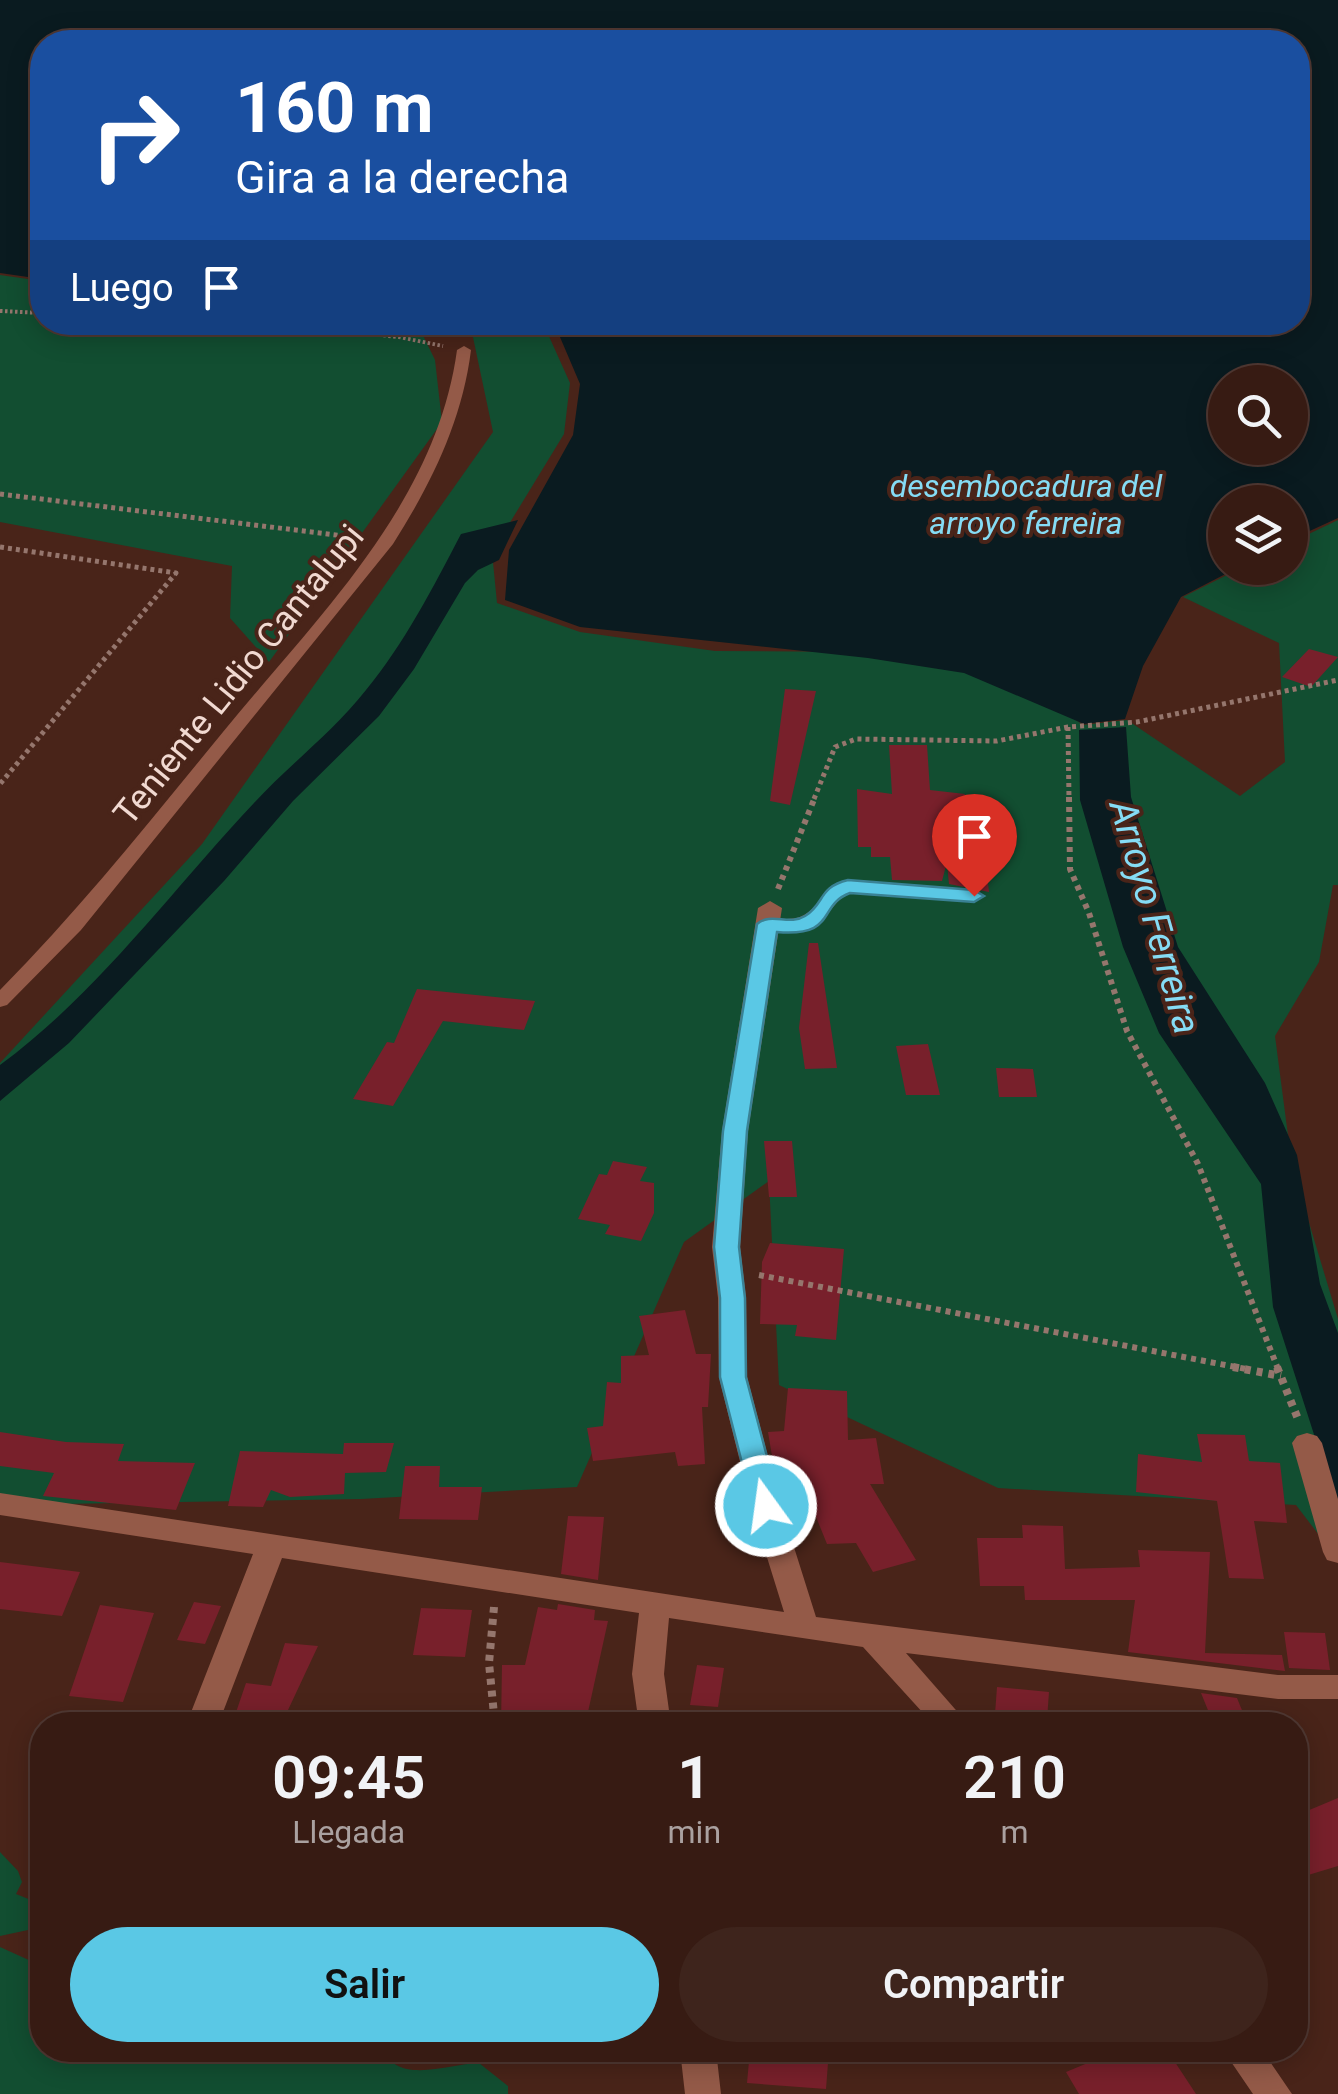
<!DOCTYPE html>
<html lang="es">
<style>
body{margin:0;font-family:Roboto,sans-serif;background:#3e241c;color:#f1f3f6;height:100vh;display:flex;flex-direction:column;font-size:38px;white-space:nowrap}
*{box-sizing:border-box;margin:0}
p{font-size:32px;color:#aaa1a0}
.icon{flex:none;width:55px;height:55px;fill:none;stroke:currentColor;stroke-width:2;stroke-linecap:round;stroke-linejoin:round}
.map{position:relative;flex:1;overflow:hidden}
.panel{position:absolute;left:30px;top:1712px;width:1278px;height:350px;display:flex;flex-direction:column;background:#371b13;border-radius:40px;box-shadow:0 5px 25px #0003,0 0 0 2px #513933}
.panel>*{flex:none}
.banner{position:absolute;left:30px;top:30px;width:1280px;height:305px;border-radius:40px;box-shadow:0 5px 25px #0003,0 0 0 2px #513933;background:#1a4fa0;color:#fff;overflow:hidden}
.controls{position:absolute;left:1208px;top:365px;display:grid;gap:20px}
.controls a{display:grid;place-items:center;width:100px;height:100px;border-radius:50%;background:#371b13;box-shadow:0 5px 25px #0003,0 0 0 2px #513933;font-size:50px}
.pin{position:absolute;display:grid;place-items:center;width:85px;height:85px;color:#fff;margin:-102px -42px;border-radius:50% 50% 50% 0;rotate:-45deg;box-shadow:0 0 10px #0007}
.pin .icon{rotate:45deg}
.me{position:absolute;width:110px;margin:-55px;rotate:346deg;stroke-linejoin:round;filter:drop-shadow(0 0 8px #0008)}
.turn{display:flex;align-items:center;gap:35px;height:210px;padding:0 40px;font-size:45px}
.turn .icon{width:130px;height:130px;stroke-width:2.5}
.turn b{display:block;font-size:70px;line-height:85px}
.then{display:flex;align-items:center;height:95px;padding:0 40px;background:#0003;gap:20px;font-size:38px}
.eta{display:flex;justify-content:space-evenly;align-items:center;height:170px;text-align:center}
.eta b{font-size:60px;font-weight:600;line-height:70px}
.button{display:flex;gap:20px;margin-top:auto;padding:20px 40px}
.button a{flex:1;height:115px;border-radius:60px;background:#5ac8e5;color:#111;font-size:40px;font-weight:600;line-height:115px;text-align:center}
.button a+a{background:#3e241c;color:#f1f3f6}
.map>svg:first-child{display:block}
.green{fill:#124e31}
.water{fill:#0a1b20;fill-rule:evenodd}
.building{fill:#78202b}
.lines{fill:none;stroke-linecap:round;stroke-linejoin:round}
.path-far3{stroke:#95766d;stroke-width:4;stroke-dasharray:2.5 2.5;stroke-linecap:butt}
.path-far2{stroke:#95766d;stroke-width:5;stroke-dasharray:4 4;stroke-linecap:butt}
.path-far1{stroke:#95766d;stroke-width:6;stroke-dasharray:5 5;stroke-linecap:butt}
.path{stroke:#95766d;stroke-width:8;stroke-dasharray:6 6;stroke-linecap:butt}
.service{fill:#945a48;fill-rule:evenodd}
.minor{fill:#945a48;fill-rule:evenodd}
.route{fill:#5ac8e5;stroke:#3a8295;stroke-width:2.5}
.labels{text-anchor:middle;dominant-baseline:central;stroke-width:8;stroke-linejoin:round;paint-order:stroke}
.far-water-label{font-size:32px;font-style:italic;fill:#85dcf5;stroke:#492419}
.street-label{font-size:35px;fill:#f1d9d1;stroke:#492419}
.water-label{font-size:38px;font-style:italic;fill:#85dcf5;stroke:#492419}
</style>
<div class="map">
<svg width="1338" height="2094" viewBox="0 0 1338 2094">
<rect width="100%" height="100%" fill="#492419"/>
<!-- green -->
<path class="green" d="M0 275 42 281V322L417 323 435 360 442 422 269 662 230 618 232 566 0 522Z
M470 323H543L570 383 564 434 492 552 497 603 580 632 715 651 868 652 962 663 1041 696 1083 725 1127 720 1240 796 1285 762 1279 643 1183 597 1241 568H1290V543L1338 520V885H1333L1319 962 1275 1036 1292 1166 1338 1319V1560L1296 1505 998 1488 779 1385 769 1181 684 1242 577 1487 361 1499 0 1505V1063L202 844 493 432Z
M0 1852 18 1871 22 1882 16 1894 41 1904 42 1927 0 1936Z
M0 1947 42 1966 39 2008H42V2050H52L59 2057 106 2061 139 2050H383C399 2085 448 2064 479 2063L508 2086V2094H0Z"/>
<!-- water -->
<path class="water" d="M0 0H1338V518L1290 540V502H1225V568H1237L1181 597 1143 666 1125 719 1084 724 964 673 868 658 580 627 505 600 509 550 573 435 580 384 554 323 1298 322V42H42V279L0 273ZM1225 382H1290V448H1225Z
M518 520 499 560 478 570 465 583 414 669 379 716 293 801 224 881 69 1043 0 1101V1065C98 993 171 891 254 803 290 764 333 732 366 690 404 644 434 586 461 534Z
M1126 727 1131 797 1178 947 1265 1083 1297 1155 1320 1284 1338 1333V1509L1273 1307 1261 1184 1159 1033 1123 947 1080 800 1079 730Z"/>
<!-- building -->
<path class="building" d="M1309 649 1338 657 1311 687 1282 677Z
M785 689 816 691 790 805 770 801Z
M889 745H927L930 790 965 794 942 881 892 880 890 857H871V847H858L857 789 892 794Z
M947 864H986L989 892 949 884Z
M809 943H818L837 1068 805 1069 799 1028Z
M417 989 535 1001 524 1030 443 1021 393 1106 353 1099 387 1042 394 1043Z
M928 1044 940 1095H906L896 1046Z
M996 1068 1033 1069 1037 1097H999Z
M764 1141H792L797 1197H769Z
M613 1161 647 1167 640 1181 654 1183V1213L641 1241 605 1234 610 1225 578 1219 599 1174 607 1175Z
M770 1243 844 1249 836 1340 795 1336 797 1325 760 1324 762 1262Z
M685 1310 696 1354H711L708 1407H702L705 1464 678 1466 675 1452 593 1461 587 1428 603 1426 607 1382 621 1383V1356L649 1355 639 1316Z
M788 1388 847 1391 848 1440 876 1438 884 1484H870L916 1560 873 1572 856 1543 827 1544 795 1465 774 1466 772 1456 768 1432 784 1431Z
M0 1432 66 1442 124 1444 118 1461 195 1463 176 1510 43 1496 54 1473 0 1466Z
M1197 1434 1245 1435 1249 1461 1280 1463 1287 1523 1254 1521 1264 1579 1229 1578 1217 1501 1136 1492 1138 1454 1202 1462Z
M344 1443H394L386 1472 345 1473 344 1494 290 1497 271 1490 263 1507 228 1506 240 1451 343 1454Z
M405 1466H440L439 1487H482L478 1520 399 1519Z
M568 1516 604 1517 598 1580 561 1574Z
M1022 1525 1063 1526 1065 1569 1140 1567 1138 1550 1210 1552 1205 1653 1282 1655 1285 1671 1128 1652 1135 1600H1025L1024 1586H980L977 1538H1023Z
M0 1562 80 1572 62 1616 0 1609Z
M194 1602 221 1606 205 1644 177 1640Z
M558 1604 595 1610 594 1620 608 1621 588 1712 543 1715 545 1725H501L502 1665H525L538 1607 557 1610Z
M100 1605 154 1613 123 1702 69 1696Z
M421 1608 472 1610 465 1657 413 1655Z
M1284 1632 1325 1633 1330 1670 1289 1668Z
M285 1643 318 1646 281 1725 233 1721 246 1683 271 1686Z
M697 1665 724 1668 718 1707 690 1705Z
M997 1687 1049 1692 1047 1720 995 1714Z
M1201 1693 1237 1698 1248 1725H1214Z
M1338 1798V1866L1295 1879V1816Z
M750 2050H829L826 2089 747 2083Z
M1119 2050H1167L1196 2094H1079L1066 2072Z"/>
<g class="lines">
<!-- path-far3 -->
<path class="path-far3" d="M0 311 42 313
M254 322 399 337 443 346"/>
<!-- path-far2 -->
<path class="path-far2" d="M0 494 361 538
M0 547 176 573 0 784
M1068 727 1069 799
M814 799 835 747 856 739 997 741 1068 727 1137 722 1338 680"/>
<!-- path-far1 -->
<path class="path-far1" d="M1069 797 1070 869 1089 913 1127 1031 1198 1164 1278 1369
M778 889 815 797
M759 1275 1246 1369"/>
<!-- path -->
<path class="path" d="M1233 1367 1281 1376
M1277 1367 1298 1419
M494 1607 489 1663 495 1725"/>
<!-- service -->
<path class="service" d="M464 346 471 350C462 422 431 484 393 544L81 930 7 1005 0 1007V990C81 908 150 821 223 732 317 617 436 504 457 350Z
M848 880 974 890 983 896 974 902 851 892C836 899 832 911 821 920 806 933 772 935 758 924 771 913 789 924 804 915 823 904 820 889 848 880Z"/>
<!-- minor -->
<path class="minor" d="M770 901 782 908 748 1131 740 1247 746 1298 747 1377 781 1506 816 1617 1278 1675H1338V1699H1278L906 1653 969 1725H934L863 1647 669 1618 664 1674 671 1725H639L632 1674 639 1613 282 1558 218 1725H186L253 1554 0 1515V1493L784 1612 751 1506 719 1377 718 1298 712 1247 722 1131 758 908Z
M1307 1433 1317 1436 1322 1443 1338 1499V1563L1327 1560 1323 1552 1292 1443 1297 1436Z
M680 2050H716L721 2094H685Z
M1223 2050H1262L1292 2094H1253Z"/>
</g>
<!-- route -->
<path class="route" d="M848 880 974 890 984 896 974 902 850 893C817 905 838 937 777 932L747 1131 739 1247 745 1298 746 1377 780 1506 776 1513H757L753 1506 720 1377V1298L714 1247 723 1131 757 924C771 912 789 926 805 916 825 904 818 887 848 880Z"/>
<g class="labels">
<!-- far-water labels -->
<g class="far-water-label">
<text x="1026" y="486">desembocadura del<tspan x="1026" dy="37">arroyo ferreira</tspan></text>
</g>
<!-- street labels -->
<g class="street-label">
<text transform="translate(239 675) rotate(-51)">Teniente Lidio Cantalupi</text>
</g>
<!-- water labels -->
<g class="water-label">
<text transform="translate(1155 917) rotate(74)">Arroyo Ferreira</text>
</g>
</g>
</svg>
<div class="controls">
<a><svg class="icon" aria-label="search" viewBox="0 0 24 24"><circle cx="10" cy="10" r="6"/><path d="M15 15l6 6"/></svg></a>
<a><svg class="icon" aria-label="layers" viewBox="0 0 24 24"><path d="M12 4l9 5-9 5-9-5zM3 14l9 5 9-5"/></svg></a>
</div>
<div class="pin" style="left:974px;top:896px;background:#d93025"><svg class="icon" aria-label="arrive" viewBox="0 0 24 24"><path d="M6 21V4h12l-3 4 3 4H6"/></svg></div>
<svg class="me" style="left:766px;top:1506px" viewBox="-20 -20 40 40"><circle r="17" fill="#5ac8e5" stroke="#fff" stroke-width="3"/><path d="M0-11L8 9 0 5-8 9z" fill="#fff"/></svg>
<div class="banner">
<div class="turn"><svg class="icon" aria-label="right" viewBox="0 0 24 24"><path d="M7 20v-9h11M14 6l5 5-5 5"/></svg><div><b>160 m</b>Gira a la derecha</div></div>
<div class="then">Luego<svg class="icon" aria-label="arrive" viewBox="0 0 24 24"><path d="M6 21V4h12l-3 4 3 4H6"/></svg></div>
</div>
<section class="panel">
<div class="eta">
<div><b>09:45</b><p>Llegada</p></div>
<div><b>1</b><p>min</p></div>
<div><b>210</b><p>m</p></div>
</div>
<div class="button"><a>Salir</a><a>Compartir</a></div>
</section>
</div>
